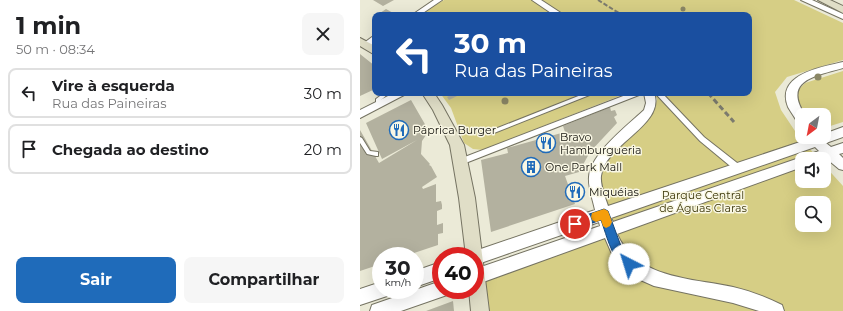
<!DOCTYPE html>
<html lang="pt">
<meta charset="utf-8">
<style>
body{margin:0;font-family:Montserrat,sans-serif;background:#f6f6f6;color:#202124;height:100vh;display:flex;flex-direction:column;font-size:15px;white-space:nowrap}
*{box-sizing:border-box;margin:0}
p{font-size:13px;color:#757577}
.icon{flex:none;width:22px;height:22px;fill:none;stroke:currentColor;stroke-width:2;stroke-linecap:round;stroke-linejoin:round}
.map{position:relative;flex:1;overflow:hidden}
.drawer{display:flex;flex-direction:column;background:#fff;width:360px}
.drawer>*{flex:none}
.top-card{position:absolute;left:12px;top:12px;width:380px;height:84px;border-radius:8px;box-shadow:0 4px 16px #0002;background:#1a4fa0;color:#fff;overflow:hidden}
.needle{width:26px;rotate:212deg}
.tools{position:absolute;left:435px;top:108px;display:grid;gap:8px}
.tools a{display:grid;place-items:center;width:36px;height:36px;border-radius:8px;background:#fff;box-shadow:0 4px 16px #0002;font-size:20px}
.speed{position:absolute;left:12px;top:247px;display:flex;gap:8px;font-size:20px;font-weight:700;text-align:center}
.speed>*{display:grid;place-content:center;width:52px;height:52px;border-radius:50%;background:#fff;box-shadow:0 4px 16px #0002;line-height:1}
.speed small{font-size:10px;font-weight:400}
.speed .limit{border:6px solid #d22;background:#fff;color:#111}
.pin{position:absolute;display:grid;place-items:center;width:34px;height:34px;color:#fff;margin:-17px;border:2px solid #fff;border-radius:50%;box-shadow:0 1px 4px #0007}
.me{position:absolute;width:44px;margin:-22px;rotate:320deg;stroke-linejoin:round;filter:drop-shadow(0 0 3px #0008)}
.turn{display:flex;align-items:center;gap:14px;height:84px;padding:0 16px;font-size:18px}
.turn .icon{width:52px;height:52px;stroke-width:2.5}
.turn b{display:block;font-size:28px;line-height:34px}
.round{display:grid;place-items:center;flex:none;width:42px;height:42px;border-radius:8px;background:#f6f6f6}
.overview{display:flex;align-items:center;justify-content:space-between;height:68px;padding:0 16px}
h1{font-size:24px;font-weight:700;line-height:30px}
.action{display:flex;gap:8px;margin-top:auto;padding:8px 16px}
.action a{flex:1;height:46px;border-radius:8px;background:#1f6bba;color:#fff;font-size:16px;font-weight:700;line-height:46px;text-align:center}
.action a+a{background:#f6f6f6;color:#202124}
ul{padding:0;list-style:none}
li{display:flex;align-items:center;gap:12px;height:50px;margin:0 8px 6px;padding:0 8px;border:2px solid #e0e0e0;border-radius:8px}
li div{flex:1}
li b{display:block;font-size:15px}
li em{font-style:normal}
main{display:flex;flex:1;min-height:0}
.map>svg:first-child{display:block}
.green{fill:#d6ce85;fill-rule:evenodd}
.building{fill:#b3b19f}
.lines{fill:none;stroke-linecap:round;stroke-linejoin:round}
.service-casing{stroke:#757362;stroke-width:2}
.pedestrian-casing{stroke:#757362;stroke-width:2}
.minor-casing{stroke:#757362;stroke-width:2}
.tertiary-casing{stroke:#757362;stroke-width:2}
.secondary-casing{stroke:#757362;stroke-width:2}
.service{fill:#fff;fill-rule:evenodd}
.pedestrian{fill:#fff;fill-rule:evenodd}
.minor{fill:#fff;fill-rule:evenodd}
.tertiary{fill:#fff;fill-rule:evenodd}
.secondary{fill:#e0dec7;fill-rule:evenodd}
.rail-far1{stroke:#7c7b6e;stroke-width:2;stroke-dasharray:4.5 2;stroke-linecap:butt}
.rail{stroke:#7c7b6e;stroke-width:3;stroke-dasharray:5.5 3;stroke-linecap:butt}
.tree{fill:#8a8665}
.route{fill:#1f6bba;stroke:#144679}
.slow{fill:#f59e0b}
.labels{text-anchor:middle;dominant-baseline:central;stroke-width:3;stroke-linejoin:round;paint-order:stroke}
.poi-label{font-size:11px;fill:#13120c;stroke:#f9f7e4;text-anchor:start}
.park-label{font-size:11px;fill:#3a3507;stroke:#f9f7e4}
</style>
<main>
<section class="drawer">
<div class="overview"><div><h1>1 min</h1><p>50 m · 08:34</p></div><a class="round"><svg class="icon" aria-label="close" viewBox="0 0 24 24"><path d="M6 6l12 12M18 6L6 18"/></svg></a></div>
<ul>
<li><svg class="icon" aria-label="left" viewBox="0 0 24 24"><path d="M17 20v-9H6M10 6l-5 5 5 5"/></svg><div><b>Vire à esquerda</b><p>Rua das Paineiras</p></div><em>30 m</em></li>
<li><svg class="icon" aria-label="arrive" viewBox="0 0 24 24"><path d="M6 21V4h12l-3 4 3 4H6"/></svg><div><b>Chegada ao destino</b></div><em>20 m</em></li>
</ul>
<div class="action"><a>Sair</a><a>Compartilhar</a></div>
</section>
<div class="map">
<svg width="483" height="311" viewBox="0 0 483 311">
<rect width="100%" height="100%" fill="#ebead7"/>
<!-- green -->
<path class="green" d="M84 0H434L483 23V60L427 77 415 92 421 110 439 137 459 159H442V181H464V165L483 186V311H121L118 282 250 235 241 217 239 170 295 108 297 99 294 93H389V15H58ZM442 203H464V225H442Z
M483 71V122L464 128V115H446L436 99 439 89 445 83Z
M80 93H267L123 150 113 149 104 143 91 108Z"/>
<!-- building -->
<path class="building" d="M13 0H34L23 6Z
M26 9 35 14 17 15Z
M0 54 15 66V89L0 96Z
M94 93H103L89 100 87 97Z
M51 100 70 133 66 135 62 141 61 154 70 164 69 165 71 166 77 177 62 187 63 189 76 184V202L81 201 82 205V209L77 211V225L83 223V233L78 234V245L45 256H21V264L0 271V130L19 163 57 140 22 159 6 123Z
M250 107 251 111 255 110 257 115 254 117 257 123 230 152 219 172 205 176 215 204 131 232 121 160 148 153 147 148 205 132 203 126Z
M93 301 94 311H66Z"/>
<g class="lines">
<!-- service casing -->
<g class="service-casing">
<path id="service" d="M24 93H29L20 101V105H16V99Z
M226 93H232V94L134 133 132 134 130 132V131Z
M0 137 2 138 10 151 18 152V156H16L7 154 0 143Z"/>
</g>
<!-- pedestrian casing -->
<g class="pedestrian-casing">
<path id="pedestrian" d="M271 93H280L279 95 103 164 100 165 97 164 96 162 97 160Z
M295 93H302L344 137 381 166 382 168 381 170 378 171 375 170 340 141Z"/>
</g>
<!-- minor casing -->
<g class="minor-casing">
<path id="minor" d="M74 0H82L60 15H52Z
M12 37H15V43L10 47H4V43Z
M34 93H45L44 95 0 118V110Z"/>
</g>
<!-- tertiary casing -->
<g class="tertiary-casing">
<path id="tertiary" d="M172 0H181L204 15H194Z
M441 0H452L483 14V19Z
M483 62V68C456 76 422 80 445 115H442V124L438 123C435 118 431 112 428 107 415 74 462 67 483 62Z
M284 93H294C306 125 245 144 241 176 240 185 245 197 248 206L449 139 448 137H464V134L483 127V137L466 143 471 147 483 143V153L479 154 483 158V170L479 169 467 159H442V167L257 234C277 279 331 278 373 287 390 291 406 297 422 305L424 311H399L373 303 294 286 276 278 261 266 252 254 245 238 115 285V269L240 226 239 222 115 265V256H108L110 253 115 251 235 210C233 200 228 187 229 177 230 154 268 125 284 110L286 103ZM455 147 459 151 448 155 446 158 442 157 253 222 251 218Z
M81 262V278L55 287V271Z
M81 281V290H88L87 295 41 311H10L12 305Z
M21 282V290H29L27 296 0 305V289Z"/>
</g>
<!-- secondary casing -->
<g class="secondary-casing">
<path id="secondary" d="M458 0H470L483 6V13Z
M0 38 15 46V55L0 46Z
M62 93H74L82 105 104 145 115 198 129 311H111L109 290H115V256H106L99 198 90 145 73 110Z"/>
</g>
<!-- service -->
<use href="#service" class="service"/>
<!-- pedestrian -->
<use href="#pedestrian" class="pedestrian"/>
<!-- minor -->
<use href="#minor" class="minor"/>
<!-- tertiary -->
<use href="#tertiary" class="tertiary"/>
<!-- secondary -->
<use href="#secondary" class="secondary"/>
<!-- rail-far1 -->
<path class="rail-far1" d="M238 0 262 15"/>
<!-- rail -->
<path class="rail" d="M348 93 374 122"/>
</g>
<!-- trees -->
<g class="tree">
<circle cx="323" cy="9" r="2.5"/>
<circle cx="458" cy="77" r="3.5"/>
<circle cx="145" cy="101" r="3.5"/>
</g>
<!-- route -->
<path class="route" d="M244 209 248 211 261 246 275 264 273 268 269 269C252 262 247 236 241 220L215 229 212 228 210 224 212 220Z"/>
<!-- slow -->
<path class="slow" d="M244 209 248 211 252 222 250 226 246 228 243 226 241 220 236 222 232 220 231 217 232 213Z"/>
<!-- icons -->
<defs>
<g id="restaurant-ring" transform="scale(1)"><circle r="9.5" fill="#f9f7e4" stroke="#1f6bba" stroke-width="1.5"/><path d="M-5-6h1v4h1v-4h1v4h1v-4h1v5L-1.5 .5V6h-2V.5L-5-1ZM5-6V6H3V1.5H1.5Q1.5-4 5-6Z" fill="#1f6bba"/></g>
<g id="building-ring" transform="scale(1)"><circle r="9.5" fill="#f9f7e4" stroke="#1f6bba" stroke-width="1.5"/><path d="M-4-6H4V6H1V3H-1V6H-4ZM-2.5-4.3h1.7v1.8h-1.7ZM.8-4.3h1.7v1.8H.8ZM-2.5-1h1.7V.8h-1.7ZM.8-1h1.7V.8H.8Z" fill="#1f6bba"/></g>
</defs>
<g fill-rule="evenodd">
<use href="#restaurant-ring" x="39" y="130"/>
<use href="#restaurant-ring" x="186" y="143"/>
<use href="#building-ring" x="171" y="167"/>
<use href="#restaurant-ring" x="215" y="192"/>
</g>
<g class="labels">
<!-- poi labels -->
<g class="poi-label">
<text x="53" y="130">Páprica Burger</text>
<text x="200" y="137">Bravo<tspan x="200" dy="13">Hamburgueria</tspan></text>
<text x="185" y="167">One Park Mall</text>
<text x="229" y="192">Miquéias</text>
</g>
<!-- park labels -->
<g class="park-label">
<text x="343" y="195">Parque Central<tspan x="343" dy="13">de Águas Claras</tspan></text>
</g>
</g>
</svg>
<div class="tools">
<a><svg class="needle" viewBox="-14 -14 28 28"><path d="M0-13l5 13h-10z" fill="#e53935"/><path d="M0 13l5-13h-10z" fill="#757577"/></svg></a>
<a><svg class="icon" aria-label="sound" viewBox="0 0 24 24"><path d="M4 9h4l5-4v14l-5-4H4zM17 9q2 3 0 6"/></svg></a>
<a><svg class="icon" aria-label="search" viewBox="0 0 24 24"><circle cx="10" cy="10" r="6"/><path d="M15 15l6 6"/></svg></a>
</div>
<div class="speed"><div>30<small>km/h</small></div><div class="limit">40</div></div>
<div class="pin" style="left:215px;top:224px;background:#d93025"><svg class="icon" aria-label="arrive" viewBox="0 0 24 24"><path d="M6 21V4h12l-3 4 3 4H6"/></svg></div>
<svg class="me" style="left:269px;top:264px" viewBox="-20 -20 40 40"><circle r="19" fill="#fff"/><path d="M0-13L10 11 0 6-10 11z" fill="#1f6bba"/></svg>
<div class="top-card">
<div class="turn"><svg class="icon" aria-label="left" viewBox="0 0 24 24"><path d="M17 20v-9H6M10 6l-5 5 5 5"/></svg><div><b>30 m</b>Rua das Paineiras</div></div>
</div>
</div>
</main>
